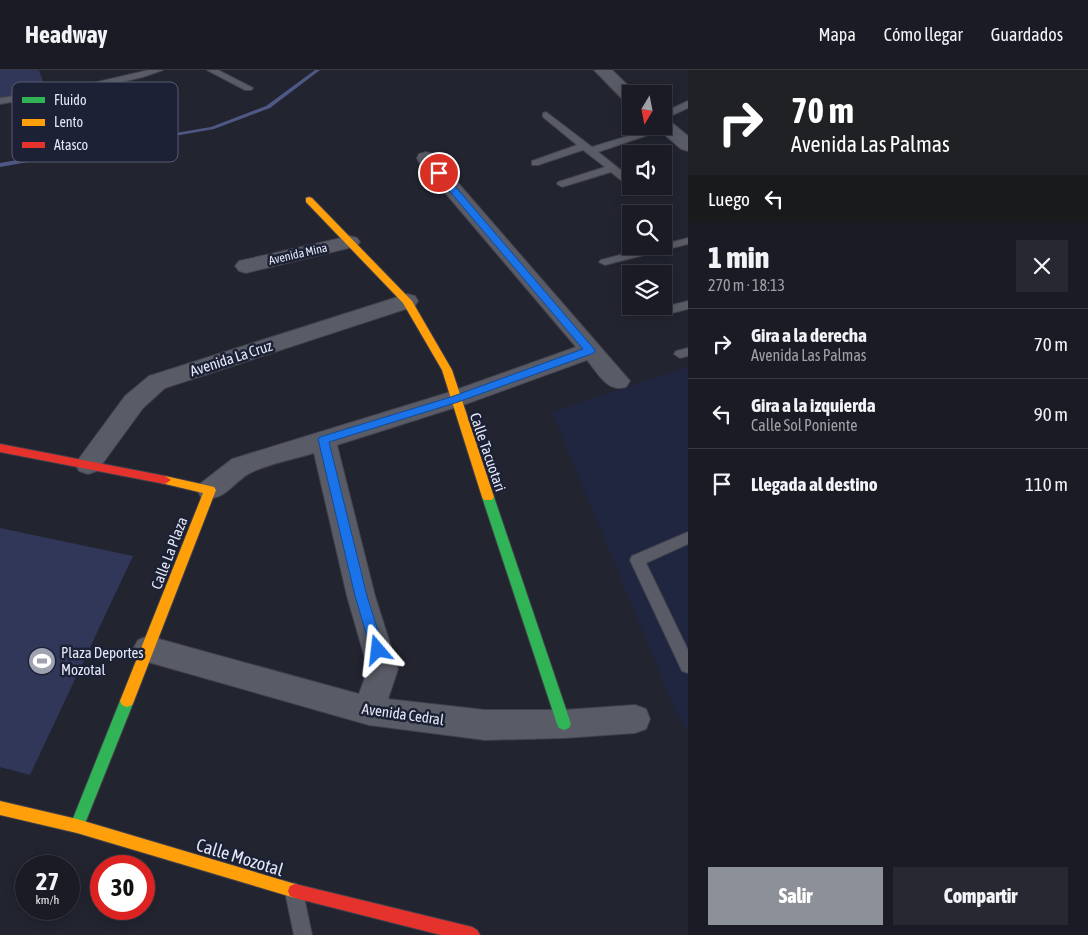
<!DOCTYPE html>
<html lang="es">
<meta charset="utf-8">
<style>
body{margin:0;font-family:"Asap Condensed",sans-serif;background:#272831;color:#f1f3f6;height:100vh;display:flex;flex-direction:column;font-size:19px;white-space:nowrap}
*{box-sizing:border-box;margin:0}
p{font-size:16px;color:#9fa1a6}
.icon{flex:none;width:28px;height:28px;fill:none;stroke:currentColor;stroke-width:2;stroke-linecap:round;stroke-linejoin:round}
.map{position:relative;flex:1;overflow:hidden}
.sheet{display:flex;flex-direction:column;background:#1a1b24;width:400px}
.sheet>*{flex:none}
.top-card{background:#202124;color:#fff;overflow:hidden}
.needle{width:32px;rotate:190deg}
.tools{position:absolute;left:622px;top:15px;display:grid;gap:10px}
.tools a{display:grid;place-items:center;width:50px;height:50px;border-radius:0px;background:#1a1b24;box-shadow:0 2px 12px #0003,0 0 0 1px #383941;font-size:25px}
.speed{position:absolute;left:15px;top:785px;display:flex;gap:10px;font-size:25px;font-weight:700;text-align:center}
.speed>*{display:grid;place-content:center;width:65px;height:65px;border-radius:50%;background:#1a1b24;box-shadow:0 2px 12px #0003,0 0 0 1px #383941;line-height:1}
.speed small{font-size:12px;font-weight:400}
.speed .limit{border:8px solid #d22;background:#fff;color:#111}
.pin{position:absolute;display:grid;place-items:center;width:42px;height:42px;color:#fff;margin:-21px;border:2px solid #fff;border-radius:50%;box-shadow:0 1px 5px #0007}
.me{position:absolute;width:55px;margin:-28px;rotate:343deg;stroke-linejoin:round;filter:drop-shadow(0 0 4px #0008)}
.turn{display:flex;align-items:center;gap:18px;height:105px;padding:0 20px;font-size:22px}
.turn .icon{width:65px;height:65px;stroke-width:2.5}
.turn b{display:block;font-size:35px;line-height:42px}
.then{display:flex;align-items:center;height:48px;padding:0 20px;background:#0003;gap:10px;font-size:19px}
.round{display:grid;place-items:center;flex:none;width:52px;height:52px;border-radius:0px;background:#272831}
.head{display:flex;align-items:center;justify-content:space-between;height:85px;padding:0 20px}
h1{font-size:30px;font-weight:800;line-height:38px}
.cta{display:flex;gap:10px;margin-top:auto;padding:10px 20px}
.cta a{flex:1;height:58px;border-radius:0px;background:#8c9099;color:#fff;font-size:20px;font-weight:800;line-height:58px;text-align:center}
.cta a+a{background:#272831;color:#f1f3f6}
ul{padding:0;list-style:none}
li{display:flex;align-items:center;gap:15px;height:70px;padding:0 20px;border-top:1px solid #383941}
li div{flex:1}
li b{display:block;font-size:19px}
li em{font-style:normal}
header{display:flex;align-items:center;gap:30px;box-sizing:border-box;height:70px;padding:0 25px;background:#1a1b24;border-bottom:1px solid #383941}
header strong{font-size:24px}
nav{display:flex;gap:28px;margin-inline-start:auto;font-size:18px}
main{display:flex;flex:1;min-height:0}
.map>svg:first-child{display:block}
.built{fill:#202640}
.green{fill:#303759}
.lines{fill:none;stroke-linecap:round;stroke-linejoin:round}
.stream{fill:#4f5885;fill-rule:evenodd}
.lane-casing{stroke:#40414c;stroke-width:2}
.street-casing{stroke:#40414c;stroke-width:2}
.fast-casing{stroke:#40414c;stroke-width:2}
.slow-casing{stroke:#40414c;stroke-width:2}
.jam-casing{stroke:#40414c;stroke-width:2}
.lane{fill:#595c66;fill-rule:evenodd}
.street{fill:#595c66;fill-rule:evenodd}
.fast{fill:#30b455;fill-rule:evenodd}
.slow{fill:#ff9f0a;fill-rule:evenodd}
.jam{fill:#e5322d;fill-rule:evenodd}
.route{fill:#1a73e8;stroke:#114b97}
.labels{text-anchor:middle;dominant-baseline:central;stroke-width:5;stroke-linejoin:round;paint-order:stroke}
.far-street-label{font-size:12px;fill:#e3e7f6;stroke:#1c2136}
.street-label{font-size:15px;fill:#e3e7f6;stroke:#1c2136}
.poi-label{font-size:15px;fill:#e3e7f6;stroke:#1c2136;text-anchor:start}
.near-street-label{font-size:18px;fill:#e3e7f6;stroke:#1c2136}
.key{fill:#1c2136;stroke:#585c70;stroke-width:1}
.key-label{font-size:14px;fill:#e3e7f6}
</style>
<header>
<strong>Headway</strong>
<nav><a>Mapa</a><a>Cómo llegar</a><a>Guardados</a></nav>
</header>
<main>
<div class="map">
<svg width="688" height="865" viewBox="0 0 688 865">
<rect width="100%" height="100%" fill="#222430"/>
<!-- built -->
<path class="built" d="M688 297V661L676 642 552 342Z"/>
<!-- green -->
<path class="green" d="M0 0H39L47 23 0 29Z
M0 458 133 486 30 705 0 697Z"/>
<g class="lines">
<!-- stream -->
<path class="stream" d="M315 0H320L270 38 214 59 0 97V93L211 57 266 36Z"/>
<!-- lane casing -->
<g class="lane-casing">
<path id="lane" d="M149 0H163L143 7 100 17 0 34V28L80 16Z
M207 0H218L253 18 251 20H245Z
M688 31V38L664 49V42Z
M546 42 592 77 664 55H670L672 57 598 82 631 108V112H623L611 102 562 117 557 114 558 112 605 97 583 80 538 95H532V91L577 75 543 47V43Z
M688 168V174L605 195 599 192 601 190 654 176H664V174Z
M688 231V239L668 244 662 240 664 237Z
M688 278V286L680 288 674 284 676 281Z
M688 462V474L646 493 688 580V603L682 601 630 490 632 486Z
M294 813 300 816 303 822 312 865H294L285 822 288 816Z"/>
</g>
<!-- street casing -->
<g class="street-casing">
<path id="street" d="M594 0H612L637 24H631V33L625 32Z
M664 50 670 51 688 66V81L681 79 658 59 656 56H664Z
M426 82 433 84 630 311 626 317C607 323 598 303 587 290L463 335 337 375 375 526 398 599 388 629 485 640H564L635 635 646 639 650 649 646 659 635 663 564 668 485 670 369 655 148 592 138 588 133 579 138 570 148 566 359 624 368 599 347 526 314 383C295 389 267 394 250 403 233 412 223 434 201 427L197 420 201 413 232 389 447 323 576 277 419 92 417 88 419 84Z
M350 166 357 168 360 172 357 176 246 203 239 201 235 196 239 191Z
M407 224 415 226 418 231 415 236 165 318 143 338 97 401 88 404 79 401 75 394 125 326 149 306Z"/>
</g>
<!-- fast casing -->
<g class="fast-casing">
<path id="fast" d="M488 423 492 424 494 427 571 654 569 658 564 660 559 658 557 654 482 427 484 424Z
M127 625 132 627 134 631 82 761 77 763 72 761 70 756 120 631 122 627Z"/>
</g>
<!-- slow casing -->
<g class="slow-casing">
<path id="slow" d="M309 127 312 128 412 231 452 300 494 427 492 430H484L482 427 442 300 403 233 306 132V128Z
M165 406 210 416 214 417 216 420 134 631 132 635 127 637 122 635 120 631 203 423 161 413 159 410Z
M0 731 77 749 295 814 300 816 302 821 300 826 295 828 77 763 0 745Z"/>
</g>
<!-- jam casing -->
<g class="jam-casing">
<path id="jam" d="M0 374 165 406 171 410 165 414 0 382Z
M295 814 472 857 477 860 480 865H441L295 828 290 826 288 821 290 816Z"/>
</g>
<!-- lane -->
<use href="#lane" class="lane"/>
<!-- street -->
<use href="#street" class="street"/>
<!-- fast -->
<use href="#fast" class="fast"/>
<!-- slow -->
<use href="#slow" class="slow"/>
<!-- jam -->
<use href="#jam" class="jam"/>
</g>
<!-- route -->
<path class="route" d="M436 101H442L595 280 594 283 458 332 329 372 367 526 384 580 382 584 378 586 373 584 371 580 355 526 318 369 320 367 451 327 583 279 436 105Z"/>
<!-- icons -->
<defs>
<g id="stadium-disc" transform="scale(1.4375)"><circle r="9.5" fill="#9fa3b1" stroke="#1c2136"/><path d="M0-5a6.5 5 0 1 0 0 10a6.5 5 0 1 0 0-10ZM-3.5-1.8h7v3.6h-7Z" fill="#fff"/></g>
</defs>
<g fill-rule="evenodd">
<use href="#stadium-disc" x="42" y="591"/>
</g>
<g class="labels">
<!-- far-street labels -->
<g class="far-street-label">
<text transform="translate(298 184) rotate(-13)">Avenida Mina</text>
</g>
<!-- street labels -->
<g class="street-label">
<text transform="translate(231 288) rotate(-18)">Avenida La Cruz</text>
<text transform="translate(488 382) rotate(71)">Calle Tacuotari</text>
<text transform="translate(169 483) rotate(-69)">Calle La Plaza</text>
<text transform="translate(403 644) rotate(8)">Avenida Cedral</text>
</g>
<!-- poi labels -->
<g class="poi-label">
<text x="61" y="582">Plaza Deportes<tspan x="61" dy="17">Mozotal</tspan></text>
</g>
<!-- near-street labels -->
<g class="near-street-label">
<text transform="translate(240 787) rotate(17)">Calle Mozotal</text>
</g>
</g>
<!-- legend -->
<rect x="12" y="12" width="166" height="80" rx="8" class="key"/>
<rect x="22" y="27" width="23" height="6" fill="#30b455"/>
<rect x="22" y="49" width="23" height="7" fill="#ff9f0a"/>
<rect x="22" y="72" width="23" height="6" fill="#e5322d"/>
<g class="key-label">
<text x="54" y="35">Fluido</text>
<text x="54" y="57">Lento</text>
<text x="54" y="80">Atasco</text>
</g>
</svg>
<div class="tools">
<a><svg class="needle" viewBox="-14 -14 28 28"><path d="M0-13l5 13h-10z" fill="#e53935"/><path d="M0 13l5-13h-10z" fill="#9fa1a6"/></svg></a>
<a><svg class="icon" aria-label="sound" viewBox="0 0 24 24"><path d="M4 9h4l5-4v14l-5-4H4zM17 9q2 3 0 6"/></svg></a>
<a><svg class="icon" aria-label="search" viewBox="0 0 24 24"><circle cx="10" cy="10" r="6"/><path d="M15 15l6 6"/></svg></a>
<a><svg class="icon" aria-label="layers" viewBox="0 0 24 24"><path d="M12 4l9 5-9 5-9-5zM3 14l9 5 9-5"/></svg></a>
</div>
<div class="speed"><div>27<small>km/h</small></div><div class="limit">30</div></div>
<div class="pin" style="left:439px;top:103px;background:#d93025"><svg class="icon" aria-label="arrive" viewBox="0 0 24 24"><path d="M6 21V4h12l-3 4 3 4H6"/></svg></div>
<svg class="me" style="left:378px;top:580px" viewBox="-20 -20 40 40"><path d="M0-17L14 15 0 8-14 15z" fill="#1a73e8" stroke="#fff" stroke-width="4"/></svg>
</div>
<section class="sheet">
<div class="top-card">
<div class="turn"><svg class="icon" aria-label="right" viewBox="0 0 24 24"><path d="M7 20v-9h11M14 6l5 5-5 5"/></svg><div><b>70 m</b>Avenida Las Palmas</div></div>
<div class="then">Luego<svg class="icon" aria-label="left" viewBox="0 0 24 24"><path d="M17 20v-9H6M10 6l-5 5 5 5"/></svg></div>
</div>
<div class="head"><div><h1>1 min</h1><p>270 m · 18:13</p></div><a class="round"><svg class="icon" aria-label="close" viewBox="0 0 24 24"><path d="M6 6l12 12M18 6L6 18"/></svg></a></div>
<ul>
<li><svg class="icon" aria-label="right" viewBox="0 0 24 24"><path d="M7 20v-9h11M14 6l5 5-5 5"/></svg><div><b>Gira a la derecha</b><p>Avenida Las Palmas</p></div><em>70 m</em></li>
<li><svg class="icon" aria-label="left" viewBox="0 0 24 24"><path d="M17 20v-9H6M10 6l-5 5 5 5"/></svg><div><b>Gira a la izquierda</b><p>Calle Sol Poniente</p></div><em>90 m</em></li>
<li><svg class="icon" aria-label="arrive" viewBox="0 0 24 24"><path d="M6 21V4h12l-3 4 3 4H6"/></svg><div><b>Llegada al destino</b></div><em>110 m</em></li>
</ul>
<div class="cta"><a>Salir</a><a>Compartir</a></div>
</section>
</main>
